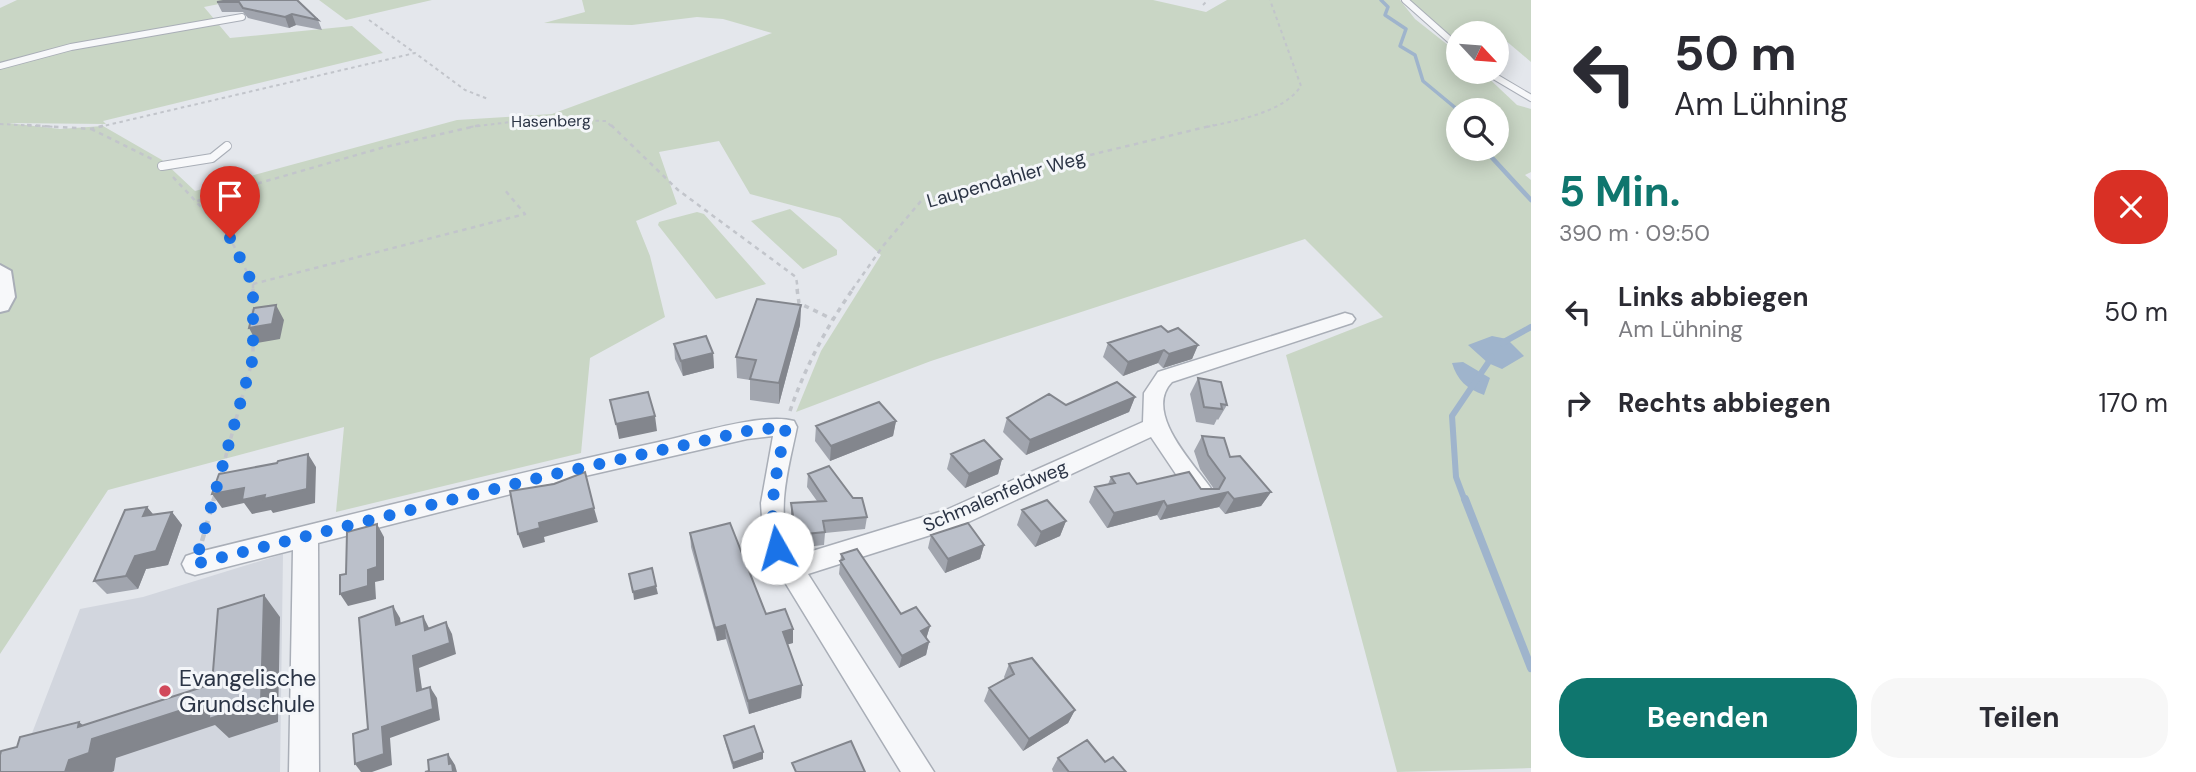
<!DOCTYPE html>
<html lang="de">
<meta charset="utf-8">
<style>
body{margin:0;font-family:"DM Sans",sans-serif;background:#f7f7f7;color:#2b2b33;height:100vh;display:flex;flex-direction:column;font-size:26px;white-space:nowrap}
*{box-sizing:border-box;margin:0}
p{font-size:23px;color:#7c7c81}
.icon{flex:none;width:38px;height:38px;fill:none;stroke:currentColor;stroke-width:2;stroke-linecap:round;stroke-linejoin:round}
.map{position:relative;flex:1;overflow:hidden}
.sheet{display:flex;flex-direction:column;background:#fff;width:665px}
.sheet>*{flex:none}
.top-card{background:#fff;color:#2b2b33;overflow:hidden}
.needle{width:46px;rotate:116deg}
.tools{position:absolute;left:1446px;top:21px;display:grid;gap:14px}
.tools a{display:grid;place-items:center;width:63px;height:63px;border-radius:50%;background:#fff;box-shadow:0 4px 18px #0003;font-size:35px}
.pin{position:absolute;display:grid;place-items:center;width:60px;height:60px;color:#fff;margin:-72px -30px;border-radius:50% 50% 50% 0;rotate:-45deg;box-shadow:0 0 7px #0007}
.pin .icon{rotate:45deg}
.me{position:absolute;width:77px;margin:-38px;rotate:353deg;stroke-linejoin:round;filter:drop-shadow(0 0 5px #0008)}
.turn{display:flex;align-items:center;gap:24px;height:147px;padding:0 28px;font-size:32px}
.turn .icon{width:91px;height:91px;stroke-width:2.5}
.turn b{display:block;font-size:49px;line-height:60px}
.round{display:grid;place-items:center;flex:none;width:74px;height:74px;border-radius:28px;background:#f7f7f7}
.overview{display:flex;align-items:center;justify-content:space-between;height:119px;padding:0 28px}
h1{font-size:42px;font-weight:700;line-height:52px;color:#0f766e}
.cta{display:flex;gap:14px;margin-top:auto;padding:14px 28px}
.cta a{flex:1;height:80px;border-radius:28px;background:#0f766e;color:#fff;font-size:28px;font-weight:700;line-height:80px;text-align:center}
.cta a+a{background:#f7f7f7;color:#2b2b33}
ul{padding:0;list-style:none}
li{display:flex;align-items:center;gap:21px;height:91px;padding:0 28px}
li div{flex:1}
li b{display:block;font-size:26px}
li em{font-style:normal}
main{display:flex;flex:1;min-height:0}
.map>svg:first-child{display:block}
.built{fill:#d2d6de}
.green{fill:#c9d6c5;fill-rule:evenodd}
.water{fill:#9fb4cc}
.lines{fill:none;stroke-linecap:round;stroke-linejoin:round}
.stream-far3{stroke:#9fb4cc;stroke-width:3.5}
.stream-far2{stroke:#9fb4cc;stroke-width:4.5}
.stream-far1{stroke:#9fb4cc;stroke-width:6}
.stream{stroke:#9fb4cc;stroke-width:8}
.service-far1-casing{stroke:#a9aeb7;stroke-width:8}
.service-casing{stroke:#a9aeb7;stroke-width:10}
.minor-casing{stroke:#a9aeb7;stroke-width:3}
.tertiary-casing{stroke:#a9aeb7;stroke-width:4}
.path-far3{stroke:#c2c5cb;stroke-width:2;stroke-dasharray:3.5 3.5;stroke-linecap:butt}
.path-far2{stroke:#c2c5cb;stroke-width:2.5;stroke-dasharray:4.5 4.5;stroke-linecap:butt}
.path-far1{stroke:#c2c5cb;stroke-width:3.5;stroke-dasharray:5 5;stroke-linecap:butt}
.path{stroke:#c2c5cb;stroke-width:4.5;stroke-dasharray:7 7;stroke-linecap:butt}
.service-far1{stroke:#f7f8fa;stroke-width:6}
.service{stroke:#f7f8fa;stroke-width:8}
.minor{fill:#f7f8fa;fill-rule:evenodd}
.tertiary{fill:#f7f8fa;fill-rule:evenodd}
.wall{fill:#a1a5ae}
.shaded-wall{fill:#83868d}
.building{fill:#bbc0ca;stroke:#83868d;stroke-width:2}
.route{stroke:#1a73e8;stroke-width:12;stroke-dasharray:0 21.6}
.poi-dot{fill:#d1495b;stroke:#f4f6f9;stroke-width:2.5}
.labels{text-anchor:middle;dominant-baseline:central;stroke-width:6;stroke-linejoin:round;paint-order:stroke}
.far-street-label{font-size:16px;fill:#2b3445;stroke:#f4f6f9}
.street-label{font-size:19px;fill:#2b3445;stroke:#f4f6f9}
.near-poi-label{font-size:23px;fill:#2b3445;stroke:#f4f6f9;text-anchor:start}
</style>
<main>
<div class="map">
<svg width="1531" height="772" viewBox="0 0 1531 772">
<rect width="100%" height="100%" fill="#e4e7ec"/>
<!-- built -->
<path class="built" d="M283 554 280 772H17L80 609 143 597Z"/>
<!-- green -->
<path class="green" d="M17 0H239L204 7 230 38 352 26 383 53 103 121 106 124 8 123 60 129 103 126 162 160 195 191 457 120 552 114 772 33 723 19 697 17 632 25 544 23 585 12 582 0H1153L1206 12 1227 0H1400L1415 19 1458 53V72H1482L1517 105 1531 109V172L1525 175 1531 180V768L1397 772 1286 355 1383 317 1305 239 931 361 796 412 821 351 881 255 840 218 750 194 719 141 659 152 677 204 636 221 650 256 665 317 590 358 581 453 336 512 344 427 108 490 0 654V8ZM1458 110H1496V149H1458Z
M319 0H432L346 20Z
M1408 0H1531V62L1505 40H1496V33L1447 36Z
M790 209 837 250V255L803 269 751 221Z
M697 212 704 214 766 284 716 299 658 225 659 222Z"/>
<!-- water -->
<path class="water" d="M1492 336 1507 339 1524 356 1502 369 1488 363 1468 345Z
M1463 362 1490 378 1484 395C1467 389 1457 380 1452 363Z"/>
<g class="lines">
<!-- stream-far3 -->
<path class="stream-far3" d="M1381 0 1388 7 1385 15 1406 29 1400 46 1415 55 1423 81 1458 110"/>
<!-- stream-far2 -->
<path class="stream-far2" d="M1484 149 1531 200"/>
<!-- stream-far1 -->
<path class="stream-far1" d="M1502 343 1531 327
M1465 501 1456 477 1452 416 1492 357"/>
<!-- stream -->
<path class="stream" d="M1465 499 1531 668"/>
<!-- service-far1 casing -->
<g class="service-far1-casing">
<path id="service-far1" d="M1405 0 1458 47
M0 66 71 47 242 17
M1487 72 1531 98"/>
</g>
<!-- service casing -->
<g class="service-casing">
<path id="service" d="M162 166 212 158 227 146"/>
</g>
<!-- minor casing -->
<g class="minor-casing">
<path id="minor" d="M1345 313 1352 315 1355 319 1352 323 1172 382C1143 412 1193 463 1210 487L1214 494 1210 501 1202 503 1194 501 1151 437 962 525 808 574 934 772H901L764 548 761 503 773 436 747 439 550 484 318 543 319 772H289L293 550 195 575 186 572 182 564 186 556 195 553C349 515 503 476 659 442 691 435 764 412 794 421L797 427C789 467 772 520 796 556L946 510 1143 422 1144 393 1158 372Z"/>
</g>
<!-- tertiary casing -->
<g class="tertiary-casing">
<path id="tertiary" d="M0 265 11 271 15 297 8 310 0 312Z"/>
</g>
<!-- path-far3 -->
<path class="path-far3" d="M1203 5 1208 0
M369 20 415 53
M0 124 58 127
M99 127 415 53 465 90 488 99
M470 127 535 119 606 121 612 127
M1207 127C1237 120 1283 113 1301 86L1270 0"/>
<!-- path-far2 -->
<path class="path-far2" d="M27 125 91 129 106 125
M611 125 678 190 796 277 798 290
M91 129 152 159
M173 177 230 238 253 284V290
M197 201 381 148 480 125
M253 284 525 214 504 189
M852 290 883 246 921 201 1053 164 1214 125"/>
<!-- path-far1 -->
<path class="path-far1" d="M253 289V313
M797 289 799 303 832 319
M790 411C805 367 827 326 853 289
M220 477 253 358V332
M213 501 215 494"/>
<!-- path -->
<path class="path" d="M202 541 214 499"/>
<!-- service-far1 -->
<use href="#service-far1" class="service-far1"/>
<!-- service -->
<use href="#service" class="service"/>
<!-- minor -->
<use href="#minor" class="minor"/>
<!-- tertiary -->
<use href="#tertiary" class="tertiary"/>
</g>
<!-- wall -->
<path class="wall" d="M297 0 318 20 322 30 296 25 289 28 248 18 243 12H222L217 2Z
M801 305 800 325 779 404 750 400V380L737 378 736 357Z
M1168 332 1198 345 1192 359 1163 368 1158 363 1123 376 1103 357 1108 343Z
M674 344 713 353 714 368 683 376 675 359Z
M1198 378 1227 405 1218 420 1217 419 1214 425 1196 422 1190 394Z
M1135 397 1129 412 1026 455 1003 432 1007 418 1066 405Z
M896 421 893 436 830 461 815 441 816 426Z
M1202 436 1271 492 1261 506 1225 514 1219 507 1160 520 1157 515 1107 528 1089 502 1095 487 1108 484 1111 477 1137 484 1201 489H1214L1200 469 1194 451Z
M951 454 1002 459 998 474 965 488 947 469Z
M808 474 867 517 865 529 825 533 824 545 795 548 791 516V503L817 501 807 487Z
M147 507 153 515 172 512 182 525 168 565 146 569 138 589 107 594 94 581Z
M1022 510 1066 521 1060 536 1035 547 1017 525Z
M690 533 766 614 793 629V643L787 644 802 685 801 698 749 714 726 639 717 641 691 547Z
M931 535 984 545 980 559 945 573 928 548Z
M841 554 901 614 930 626 926 639 929 642 926 655 899 668 839 574Z
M1009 664 1075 710 1068 723 1023 751 984 701 989 688 1005 679 1004 677Z
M724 736 763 752V759L733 769 725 742Z
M1058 758 1105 762 1126 772H1053L1052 769Z"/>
<!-- shaded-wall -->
<path class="shaded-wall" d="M292 14 296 25 289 28 285 17Z
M276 305 284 320 280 339 257 343 249 328Z
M801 305 800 325 779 404V383Z
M1198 345 1192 359 1163 368 1169 354Z
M1164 350 1158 363 1123 376 1128 362Z
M713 353 714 368 683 376 681 361Z
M1135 397 1129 412 1026 455 1030 440Z
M655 416 657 431 619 439 616 424Z
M896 421 893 436 830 461 831 446Z
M308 454 316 467 315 503 273 513 271 510 252 514 244 503 222 508 212 494 244 488 265 495Z
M1002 459 998 474 965 488 969 474Z
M1228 492 1219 507 1160 520 1167 506Z
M1271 492 1261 506 1225 514 1234 499Z
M1164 501 1157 515 1107 528 1114 513Z
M147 507 158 520 143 516Z
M594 508 598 522 544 537 545 542 523 548 518 534 539 523Z
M172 512 182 525 168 565 146 569 138 589 126 576 135 556Z
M1066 521 1060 536 1035 547 1041 532Z
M377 524 384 537V580L375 582 376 599 348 606 340 594 368 570Z
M984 545 980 559 945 573 948 559Z
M656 586 658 594 634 600 633 592Z
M264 595 280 617 278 722 229 738 215 725 116 758 114 771 112 772H65L79 722 98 737 210 701Z
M393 606 400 618 403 637 396 625Z
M423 616 429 628 432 642 425 630Z
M446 622 452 634 456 654 419 668 424 703 417 691 413 656Z
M725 625 726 639 717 641 715 628Z
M930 626 926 639 921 631Z
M793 629V643L782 646 783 632Z
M929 642 926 655 899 668 902 656Z
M802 685 801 698 749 714 748 701Z
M430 687 437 698 440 720 390 738 392 765 372 772H361L355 764 382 727Z
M1075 710 1068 723 1023 751 1029 739Z
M763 752V759L733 769V763Z
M448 754 455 765 457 772H453L449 764Z"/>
<!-- building -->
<path class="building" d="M229 0H297L318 20 292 14 285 17 243 8 239 2H217Z
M757 299 801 305 779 383 750 379 756 360 736 357Z
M276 305 272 324 249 328 254 308Z
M1161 326 1168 332 1178 328 1198 345 1169 354 1164 350 1128 362 1108 343Z
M706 336 713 353 681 361 674 344Z
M1198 378 1221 382 1227 405 1221 404 1222 409 1204 407Z
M1117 382 1135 397 1030 440 1007 418 1049 394 1066 405Z
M648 392 655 416 616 424 610 400Z
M879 402 896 421 831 446 816 426Z
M1202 436 1224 438 1230 457 1240 456 1271 492 1234 499 1228 492 1167 506 1164 501 1114 513 1095 487 1115 483 1111 477 1129 473 1137 484 1189 472 1201 489H1219L1225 478 1208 455Z
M984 440 1002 459 969 474 951 454Z
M308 454 307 489 264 499 265 495 242 500 244 488 212 494 219 474 277 463 278 461Z
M829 466 853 498H862L867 517 823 521 825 532 796 535 791 503 826 501 808 474Z
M585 472 594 508 539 523 540 528 518 534 510 491 554 484Z
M1047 500 1066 521 1041 532 1022 510Z
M147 507 143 516 172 512 156 551 135 556 126 576 94 581 125 510Z
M730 523 766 614 785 609 793 629 783 632 802 685 748 701 725 625 715 628 690 533Z
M968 523 984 545 948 559 931 535Z
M377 524V567L368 570V586L340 594V575L346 574 347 532Z
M857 549 901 614 916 607 930 626 921 631 929 642 902 656 840 561 844 559 841 554Z
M652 568 656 586 633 592 629 574Z
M264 595 261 702 209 719 210 701 92 739 89 753 69 760 65 772H0V755L1 751 17 747 20 737 79 722 78 727 212 684 218 609Z
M393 606 396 625 423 616 425 630 446 622 450 643 413 656 417 691 430 687 433 709 382 727 384 754 355 764 353 734 368 729 359 618Z
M1032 658 1075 710 1029 739 989 688 1014 674 1009 664Z
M754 726 763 752 733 763 724 736Z
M1087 740 1105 762 1113 757 1126 772H1069L1058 758Z
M851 741 865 772H796L792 763Z
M448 754 449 764 452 763 453 772H425L429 771 428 760Z"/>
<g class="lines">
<!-- route -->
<path class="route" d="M230 238 253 284V358L195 564 550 475 747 431 786 427C778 467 766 508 777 548"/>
</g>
<!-- markers -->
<circle class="poi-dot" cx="165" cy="691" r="7"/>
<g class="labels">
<!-- far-street labels -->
<g class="far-street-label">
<text transform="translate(551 121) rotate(-1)">Hasenberg</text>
</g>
<!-- street labels -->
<g class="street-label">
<text transform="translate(1006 179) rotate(-16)">Laupendahler Weg</text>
<text transform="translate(995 496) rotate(-23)">Schmalenfeldweg</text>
</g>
<!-- near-poi labels -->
<g class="near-poi-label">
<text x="179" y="678">Evangelische<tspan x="179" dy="26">Grundschule</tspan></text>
</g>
</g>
</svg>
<div class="tools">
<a><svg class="needle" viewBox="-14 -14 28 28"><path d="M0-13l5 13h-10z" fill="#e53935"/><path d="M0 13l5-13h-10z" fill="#7c7c81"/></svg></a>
<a><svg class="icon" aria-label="search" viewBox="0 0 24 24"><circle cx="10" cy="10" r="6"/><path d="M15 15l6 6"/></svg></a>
</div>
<div class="pin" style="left:230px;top:238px;background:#d93025"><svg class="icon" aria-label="arrive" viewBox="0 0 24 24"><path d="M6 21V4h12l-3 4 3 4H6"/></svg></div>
<svg class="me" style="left:777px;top:548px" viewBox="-20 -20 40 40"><circle r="19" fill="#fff"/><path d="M0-13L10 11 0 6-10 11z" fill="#1a73e8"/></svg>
</div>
<section class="sheet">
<div class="top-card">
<div class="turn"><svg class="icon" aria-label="left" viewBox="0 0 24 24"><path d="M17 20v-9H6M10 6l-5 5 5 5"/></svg><div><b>50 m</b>Am Lühning</div></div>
</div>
<div class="overview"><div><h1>5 Min.</h1><p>390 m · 09:50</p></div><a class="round" style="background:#d93025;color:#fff"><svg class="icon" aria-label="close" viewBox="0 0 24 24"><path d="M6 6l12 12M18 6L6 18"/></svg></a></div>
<ul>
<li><svg class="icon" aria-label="left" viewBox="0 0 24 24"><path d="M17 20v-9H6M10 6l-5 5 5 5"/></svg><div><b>Links abbiegen</b><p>Am Lühning</p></div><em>50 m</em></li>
<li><svg class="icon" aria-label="right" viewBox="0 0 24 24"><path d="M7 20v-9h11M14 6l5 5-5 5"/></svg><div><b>Rechts abbiegen</b></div><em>170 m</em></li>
</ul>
<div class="cta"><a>Beenden</a><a>Teilen</a></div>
</section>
</main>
